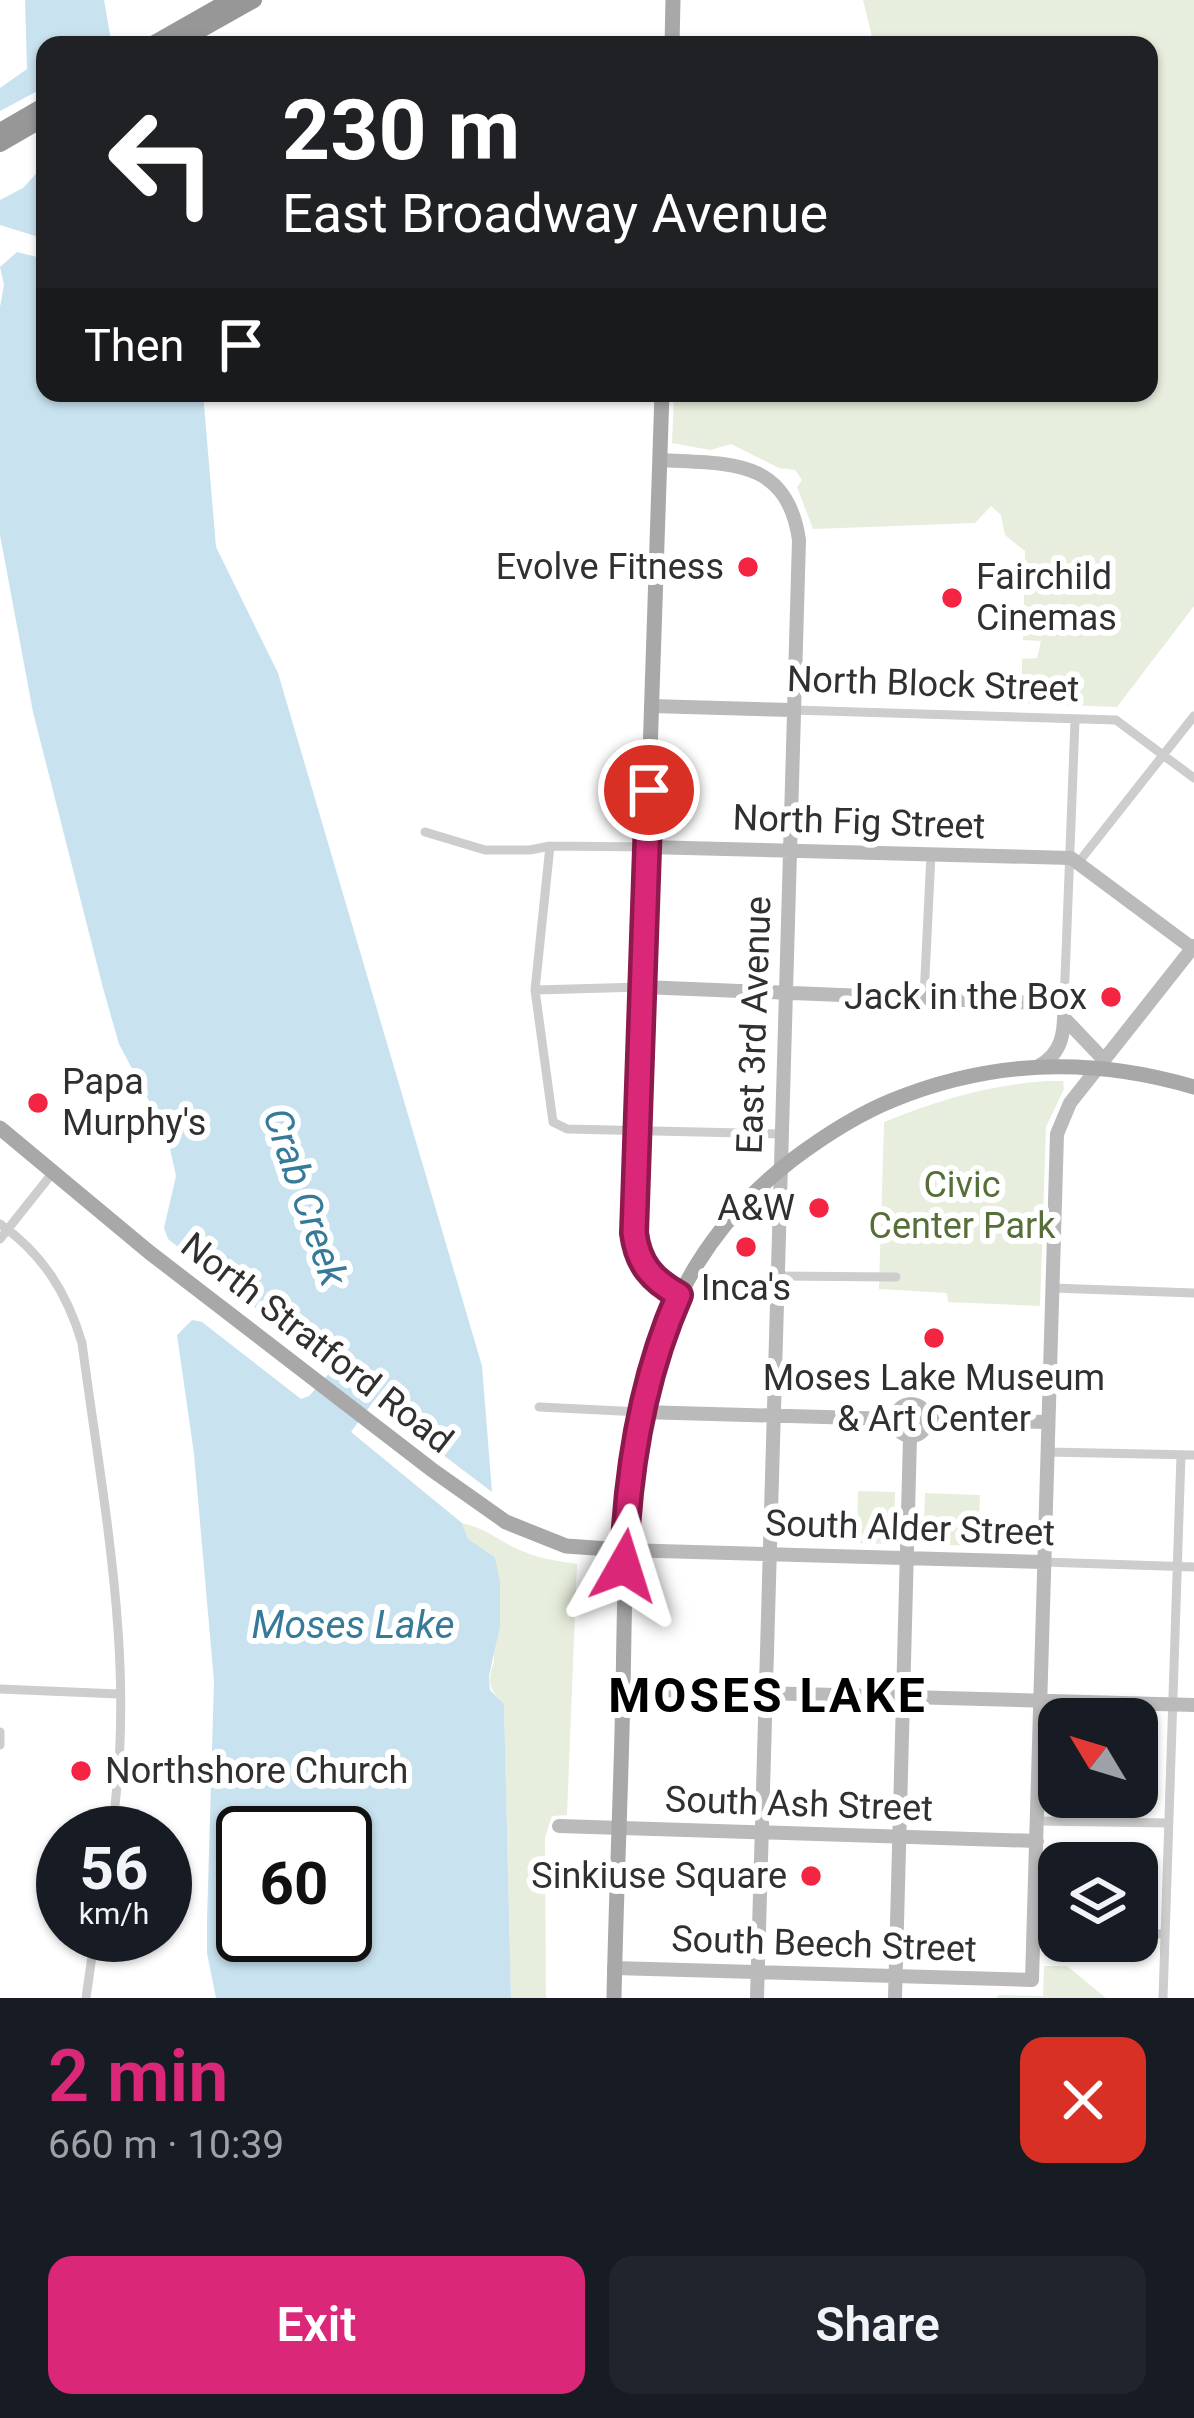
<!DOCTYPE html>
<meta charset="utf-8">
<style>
body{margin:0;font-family:Roboto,sans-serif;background:#20242c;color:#f1f3f6;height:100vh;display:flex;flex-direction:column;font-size:45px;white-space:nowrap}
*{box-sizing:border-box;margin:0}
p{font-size:39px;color:#9ea1a6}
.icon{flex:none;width:66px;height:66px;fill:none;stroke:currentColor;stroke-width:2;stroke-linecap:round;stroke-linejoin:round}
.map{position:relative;height:1998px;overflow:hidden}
.details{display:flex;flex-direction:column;background:#171b24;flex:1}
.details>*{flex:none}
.guide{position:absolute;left:36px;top:36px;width:1122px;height:366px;border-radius:24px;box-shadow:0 3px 9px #0004;background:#202124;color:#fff;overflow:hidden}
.needle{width:78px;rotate:308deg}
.controls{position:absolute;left:1038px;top:1698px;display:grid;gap:24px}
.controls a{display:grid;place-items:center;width:120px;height:120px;border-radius:24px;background:#171b24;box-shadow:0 3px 9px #0004;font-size:60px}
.speed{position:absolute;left:36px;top:1806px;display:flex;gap:24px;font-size:60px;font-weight:700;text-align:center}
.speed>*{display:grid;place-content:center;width:156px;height:156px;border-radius:50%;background:#171b24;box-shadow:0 3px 9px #0004;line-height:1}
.speed small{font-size:30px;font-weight:400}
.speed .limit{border:6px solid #111;border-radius:18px;background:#fff;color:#111}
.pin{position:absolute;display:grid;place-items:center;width:102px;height:102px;color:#fff;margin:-51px;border:6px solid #fff;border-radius:50%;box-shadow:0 3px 12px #0007}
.me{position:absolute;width:132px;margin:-66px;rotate:6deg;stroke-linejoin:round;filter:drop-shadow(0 0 9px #0008)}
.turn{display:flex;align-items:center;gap:42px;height:252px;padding:0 48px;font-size:54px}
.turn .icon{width:156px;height:156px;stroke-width:2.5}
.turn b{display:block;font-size:84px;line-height:102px}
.then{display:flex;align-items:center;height:114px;padding:0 48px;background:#0003;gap:24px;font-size:45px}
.round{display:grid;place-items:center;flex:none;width:126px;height:126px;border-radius:24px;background:#20242c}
.headline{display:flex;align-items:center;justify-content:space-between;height:204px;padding:0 48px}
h1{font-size:72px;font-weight:600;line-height:90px;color:#db2777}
.action{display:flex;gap:24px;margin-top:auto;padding:24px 48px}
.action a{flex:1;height:138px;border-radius:24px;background:#db2777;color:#fff;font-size:48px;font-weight:600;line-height:138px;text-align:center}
.action a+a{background:#20242c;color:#f1f3f6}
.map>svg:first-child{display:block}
.green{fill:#e7eedd}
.water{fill:#c8e2ef;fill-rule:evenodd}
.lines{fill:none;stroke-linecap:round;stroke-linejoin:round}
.street{stroke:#cdcdcd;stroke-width:9}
.secondary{stroke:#bababa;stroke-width:14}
.primary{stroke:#a8a8a8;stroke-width:15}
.highway{stroke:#979797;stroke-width:16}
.route-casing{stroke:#8e194d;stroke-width:30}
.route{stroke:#db2777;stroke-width:21}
.poi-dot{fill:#f32543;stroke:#fff;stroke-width:4.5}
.labels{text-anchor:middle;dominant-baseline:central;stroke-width:12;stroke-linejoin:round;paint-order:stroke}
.poi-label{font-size:36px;fill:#303030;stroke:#fff;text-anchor:end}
.street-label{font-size:36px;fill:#303030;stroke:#fff}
.park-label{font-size:36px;fill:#566f39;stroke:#fff}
.water-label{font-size:39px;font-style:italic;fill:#367a99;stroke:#fff}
.district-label{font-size:48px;font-weight:bold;letter-spacing:3px;fill:#000;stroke:#fff}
</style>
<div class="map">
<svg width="1194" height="1998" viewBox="0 0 1194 1998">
<rect width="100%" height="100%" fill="#fff"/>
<!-- green -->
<path class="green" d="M863 0H1194V606L1117 707 1022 703V659L1037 658 1041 641 1023 640 1025 551 1005 535 1001 515 991 506 975 523 813 529 797 487 802 480 795 470 779 468 731 444 710 450 672 443 674 393H1149V45H874Z
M1047 1081H1063L1064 1089 1046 1127 1040 1306 948 1302 947 1293 879 1289 884 1122C938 1100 988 1085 1047 1081Z
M858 1491 895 1492 894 1544 857 1543Z
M925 1493 980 1495 978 1546 923 1544Z
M462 1523C485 1528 497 1539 517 1549 537 1558 556 1561 577 1564L567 1815 552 1816 545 1837 546 1998H511L504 1705C490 1690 486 1682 494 1662L495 1557 468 1539Z
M1044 1966H1067L1106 1998H996L999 1995 1043 1996Z"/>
<!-- water -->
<path class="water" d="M25 0H104L111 40 107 45H45V87L0 111V88L27 69Z
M45 164V239L0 225V200L23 188Z
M17 252 45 259V393H203L216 547 278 673 482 1366 492 1492 373 1402 351 1432 462 1523 468 1539 495 1557 500 1582V1626L489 1676 490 1690 504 1704 511 1998H216L207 1953V1922L214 1681 194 1454 177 1335 192 1320 202 1322 301 1399 309 1396 333 1369 168 1239 164 1228 176 1176 167 1135 119 1044 103 988 33 712 0 535V307L4 285 0 267ZM243 1833H345V1935H243Z"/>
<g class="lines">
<!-- street -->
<path class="street" d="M793 710 1116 720 1194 778
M425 832 485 850H530L550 846 647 847
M550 846 535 990 553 1122 567 1129 781 1134
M1078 863 1194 716
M535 990 642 987
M924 997 931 854
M1064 1004 1075 720
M0 1224C43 1254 67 1293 82 1343 103 1504 138 1671 111 1833
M0 1239 54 1171
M776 1276 896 1277
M1052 1288 1194 1293
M539 1407 641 1412
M1047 1452 1194 1455
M1043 1562 1194 1567
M0 1689 119 1694
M0 1732V1745
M1038 1821 1168 1823
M1034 1929 1059 1930
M1137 1933 1164 1934
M86 1998 95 1935
M1163 1998 1181 1455"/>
<!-- secondary -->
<path class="secondary" d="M660 460C728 464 787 457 799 540L757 1998
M651 706 792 710
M647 847 1071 858 1192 948
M642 987 1064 1004C1065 1031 1063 1054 1037 1067
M1065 1019 1104 1060
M895 1420a16 16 0 1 1 32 0a16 16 0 1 1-32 0Z
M641 1412 895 1419
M928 1419 1047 1422
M624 1550 1043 1562
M623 1689 1194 1705
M559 1826 1037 1841
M614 1968 1032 1980 1057 1134 1070 1103 1194 946
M895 1998 910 1437"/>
<!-- primary -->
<path class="primary" d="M672 45 673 0
M662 393 634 1233C639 1264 652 1279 679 1295
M0 1128 149 1252 431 1469 506 1522 566 1546 624 1550
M614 1998C616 1895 621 1793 623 1690 627 1491 618 1294 792 1160 824 1136 856 1115 893 1100 991 1060 1093 1057 1194 1087"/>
<!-- highway -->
<path class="highway" d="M151 45 230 0
M174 45 254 0
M0 131 45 105
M0 144 45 118"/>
</g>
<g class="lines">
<!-- route casing -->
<g class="route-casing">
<path id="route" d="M624 1566C627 1473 642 1379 679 1295 652 1280 638 1264 634 1233L649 790"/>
</g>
<!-- route -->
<use href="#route" class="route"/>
</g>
<!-- markers -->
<g class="poi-dot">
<circle cx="748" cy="567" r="12"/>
<circle cx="952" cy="598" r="12"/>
<circle cx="1111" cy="997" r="12"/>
<circle cx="38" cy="1103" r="12"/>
<circle cx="819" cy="1208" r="12"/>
<circle cx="746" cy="1247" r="12"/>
<circle cx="934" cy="1338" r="12"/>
<circle cx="81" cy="1771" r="12"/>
<circle cx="811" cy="1876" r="12"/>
</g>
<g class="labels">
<!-- poi labels -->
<g class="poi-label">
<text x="724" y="567">Evolve Fitness</text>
<text x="976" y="577" text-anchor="start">Fairchild<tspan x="976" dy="41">Cinemas</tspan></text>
<text x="1087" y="997">Jack in the Box</text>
<text x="62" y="1082" text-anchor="start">Papa<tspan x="62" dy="41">Murphy's</tspan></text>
<text x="795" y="1208">A&amp;W</text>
<text x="746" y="1288" text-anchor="middle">Inca's</text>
<text x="934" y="1378" text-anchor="middle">Moses Lake Museum<tspan x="934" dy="41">&amp; Art Center</tspan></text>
<text x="105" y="1771" text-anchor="start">Northshore Church</text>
<text x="787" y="1876">Sinkiuse Square</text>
</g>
<!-- street labels -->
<g class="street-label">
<text transform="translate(933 684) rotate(2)">North Block Street</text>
<text transform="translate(859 822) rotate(2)">North Fig Street</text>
<text transform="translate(754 1025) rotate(-88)">East 3rd Avenue</text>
<text transform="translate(317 1343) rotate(38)">North Stratford Road</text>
<text transform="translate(910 1528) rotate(2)">South Alder Street</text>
<text transform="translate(799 1804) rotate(2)">South Ash Street</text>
<text transform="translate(824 1944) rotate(2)">South Beech Street</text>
</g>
<!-- park labels -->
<g class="park-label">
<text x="962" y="1185">Civic<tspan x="962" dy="41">Center Park</tspan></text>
</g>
<!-- water labels -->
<g class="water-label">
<text transform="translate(305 1197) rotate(71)">Crab Creek</text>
<text x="353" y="1625">Moses Lake</text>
</g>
<!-- district labels -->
<g class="district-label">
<text x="768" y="1695">MOSES LAKE</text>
</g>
</g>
</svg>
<div class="controls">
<a><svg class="needle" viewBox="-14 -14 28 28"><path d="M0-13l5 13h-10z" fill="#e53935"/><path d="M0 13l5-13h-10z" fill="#9ea1a6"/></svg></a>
<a><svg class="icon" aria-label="layers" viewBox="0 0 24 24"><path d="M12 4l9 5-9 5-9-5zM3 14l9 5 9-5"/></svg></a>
</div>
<div class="speed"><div>56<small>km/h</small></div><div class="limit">60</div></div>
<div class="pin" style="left:649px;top:790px;background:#d93025"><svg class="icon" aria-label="arrive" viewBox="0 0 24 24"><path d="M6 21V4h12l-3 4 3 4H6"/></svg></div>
<svg class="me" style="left:624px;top:1566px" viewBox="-20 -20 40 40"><path d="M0-17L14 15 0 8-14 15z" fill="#db2777" stroke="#fff" stroke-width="4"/></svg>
<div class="guide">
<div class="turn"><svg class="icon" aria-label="left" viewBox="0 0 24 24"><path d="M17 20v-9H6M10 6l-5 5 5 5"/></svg><div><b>230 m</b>East Broadway Avenue</div></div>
<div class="then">Then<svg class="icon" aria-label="arrive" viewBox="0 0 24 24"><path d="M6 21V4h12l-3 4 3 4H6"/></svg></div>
</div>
</div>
<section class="details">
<div class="headline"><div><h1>2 min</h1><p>660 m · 10:39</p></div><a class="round" style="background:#d93025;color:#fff"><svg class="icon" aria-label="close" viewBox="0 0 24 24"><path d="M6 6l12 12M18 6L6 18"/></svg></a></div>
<div class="action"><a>Exit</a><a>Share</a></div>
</section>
